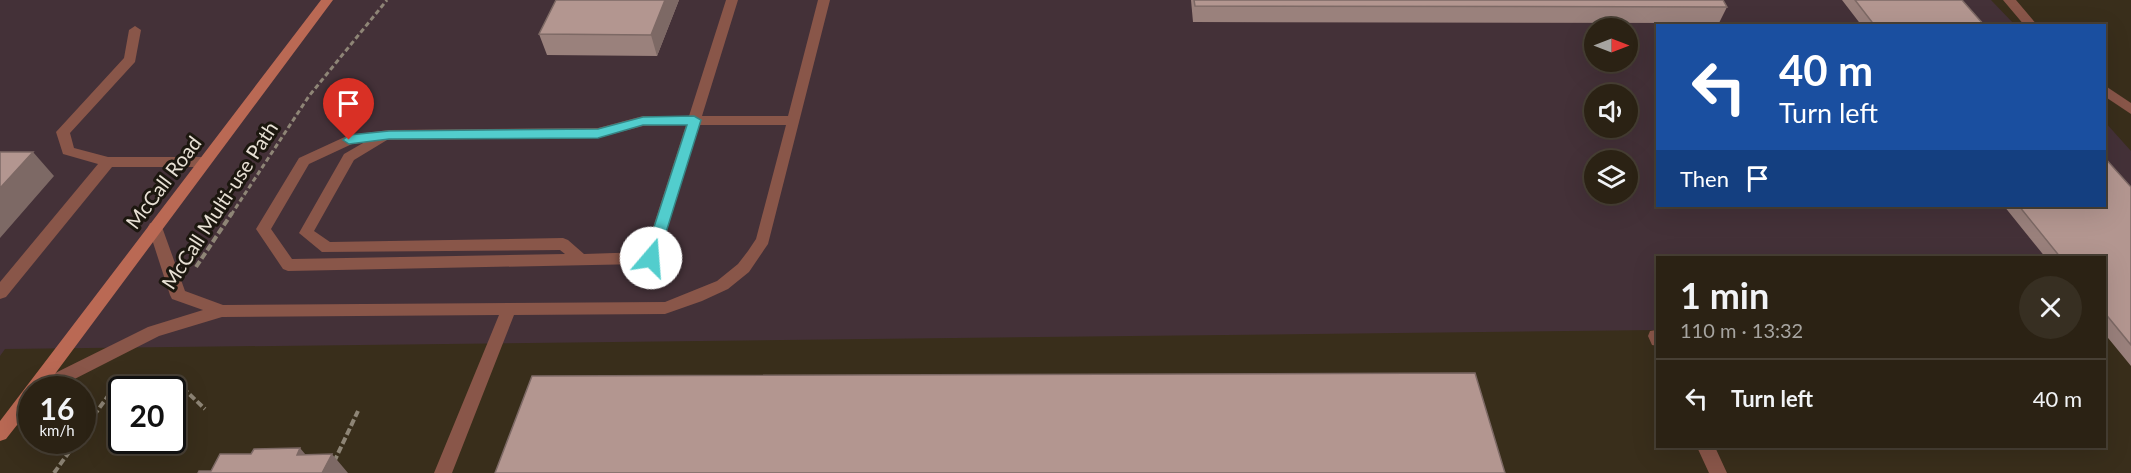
<!DOCTYPE html>
<meta charset="utf-8">
<style>
body{margin:0;font-family:Lato,sans-serif;background:#372f22;color:#f1f3f6;height:100vh;display:flex;flex-direction:column;font-size:22px;white-space:nowrap}
*{box-sizing:border-box;margin:0}
p{font-size:20px;color:#a6a4a0}
.icon{flex:none;width:33px;height:33px;fill:none;stroke:currentColor;stroke-width:2;stroke-linecap:round;stroke-linejoin:round}
.map{position:relative;flex:1;overflow:hidden}
.side{position:absolute;left:1656px;top:256px;width:450px;height:192px;display:flex;flex-direction:column;background:#2b2214;border-radius:0px;box-shadow:0 6px 24px #0002,0 0 0 2px #473f34}
.side>*{flex:none}
.guide{position:absolute;left:1656px;top:24px;width:450px;height:183px;border-radius:0px;box-shadow:0 6px 24px #0002,0 0 0 2px #473f34;background:#1a4fa0;color:#fff;overflow:hidden}
.needle{width:39px;rotate:90deg}
.buttons{position:absolute;left:1584px;top:18px;display:grid;gap:12px}
.buttons a{display:grid;place-items:center;width:54px;height:54px;border-radius:50%;background:#2b2214;box-shadow:0 6px 24px #0002,0 0 0 2px #473f34;font-size:30px}
.speed{position:absolute;left:18px;top:376px;display:flex;gap:12px;font-size:30px;font-weight:700;text-align:center}
.speed>*{display:grid;place-content:center;width:78px;height:78px;border-radius:50%;background:#2b2214;box-shadow:0 6px 24px #0002,0 0 0 2px #473f34;line-height:1}
.speed small{font-size:15px;font-weight:400}
.speed .limit{border:3px solid #111;border-radius:9px;background:#fff;color:#111}
.pin{position:absolute;display:grid;place-items:center;width:51px;height:51px;color:#fff;margin:-62px -26px;border-radius:50% 50% 50% 0;rotate:-45deg;box-shadow:0 0 6px #0007}
.pin .icon{rotate:45deg}
.me{position:absolute;width:66px;margin:-33px;rotate:18deg;stroke-linejoin:round;filter:drop-shadow(0 0 4px #0008)}
.turn{display:flex;align-items:center;gap:21px;height:126px;padding:0 24px;font-size:27px}
.turn .icon{width:78px;height:78px;stroke-width:2.5}
.turn b{display:block;font-size:42px;line-height:51px}
.then{display:flex;align-items:center;height:57px;padding:0 24px;background:#0003;gap:12px;font-size:22px}
.round{display:grid;place-items:center;flex:none;width:63px;height:63px;border-radius:32px;background:#372f22}
.head{display:flex;align-items:center;justify-content:space-between;height:102px;padding:0 24px}
h1{font-size:36px;font-weight:700;line-height:45px}
ul{padding:0;list-style:none}
li{display:flex;align-items:center;gap:18px;height:78px;padding:0 24px;border-top:2px solid #473f34}
li div{flex:1}
li b{display:block;font-size:22px}
li em{font-style:normal}
.map>svg:first-child{display:block}
.commercial{fill:#443138;fill-rule:evenodd}
.lines{fill:none;stroke-linecap:round;stroke-linejoin:round}
.path-far1{stroke:#8e8576;stroke-width:3;stroke-dasharray:5 3;stroke-linecap:butt}
.path{stroke:#8e8576;stroke-width:4;stroke-dasharray:7 3;stroke-linecap:butt}
.lane{fill:#895649;fill-rule:evenodd}
.secondary{fill:#ba6954;fill-rule:evenodd}
.wall{fill:#9a817c}
.shaded-wall{fill:#7d6965}
.building{fill:#b39690;stroke:#7d6965;stroke-width:1.5}
.route{fill:#52cdcd;stroke:#358585;stroke-width:1.5}
.labels{text-anchor:middle;dominant-baseline:central;stroke-width:6;stroke-linejoin:round;paint-order:stroke}
.street-label{font-size:20px;fill:#e8e1d5;stroke:#1c170f}
</style>
<div class="map">
<svg width="2131" height="473" viewBox="0 0 2131 473">
<rect width="100%" height="100%" fill="#392e1b"/>
<!-- commercial -->
<path class="commercial" d="M0 0H1991L2015 25 1658 26V206H2104L2105 122 2131 151V325L2104 258H1658L1657 330 5 349 0 356ZM1594 28H1628V62H1594ZM1594 94H1628V128H1594ZM1594 160H1628V194H1594Z"/>
<g class="lines">
<!-- path-far1 -->
<path class="path-far1" d="M231 215 309 96 387 0"/>
<!-- path -->
<path class="path" d="M196 267 232 213
M108 396H122
M172 396 186 391 205 409
M82 432 121 378
M334 462 358 411
M54 473 77 441"/>
<!-- lane -->
<path class="lane" d="M726 0H738L702 116H788L818 0H830L768 244 749 272 728 289 702 301 665 314 514 315 452 473H434L499 315 222 317 159 336 53 390H32L31 395 29 390 31 385 148 327 203 310 172 299 170 295 148 227 150 223H160L162 227 185 291 223 305 665 302 717 281 738 264 748 251 756 239 786 125H699L652 279 649 283H639L636 279 641 264 288 271 283 269 256 229 299 158 349 135 389 130 598 128 643 116H689ZM686 125 645 252 584 254 568 240 563 238 330 242 314 231 354 160 387 140 598 138 643 126ZM363 143 344 154 299 233 322 252 560 250 565 254 292 259 271 229 309 164 352 144Z
M2003 0H2016L2038 26H2025Z
M135 26 141 30 135 62 70 133 74 148 108 157H204L211 162 204 167H112L6 297 0 299V282L98 164 63 154 56 132 124 58 129 30Z
M2104 85 2131 103V114L2104 96Z
M1656 330H1658V346L1652 345 1648 336 1650 331Z
M1697 447H1715L1727 473H1709Z"/>
<!-- secondary -->
<path class="secondary" d="M321 0H333L43 390H32V406L6 439 0 441V421Z"/>
</g>
<!-- wall -->
<path class="wall" d="M556 0H679L657 56 547 55 539 34Z
M1191 0H1723L1727 7 1719 23 1193 22Z
M1842 0H1962L1985 26H1862Z
M2131 187V366L2104 333V258H2046L2004 206H2104Z"/>
<!-- shaded-wall -->
<path class="shaded-wall" d="M665 0H679L657 56 651 35Z
M33 152 54 176 0 238V188Z
M300 448 317 468 297 455Z
M332 454 348 473H322Z"/>
<!-- building -->
<path class="building" d="M556 0H665L651 35 539 34Z
M1194 0H1723L1727 7 1195 6Z
M1855 0H1962L1985 26H1875Z
M0 152H33L0 188Z
M2104 157 2131 187V345L2104 312V258H2061L2019 206H2104Z
M1475 373 1505 473H495L532 376Z
M300 448 297 455 332 454 322 473H198L199 471H211L220 454H251L254 449Z"/>
<!-- route -->
<path class="route" d="M694 116 701 120 658 258 651 263 644 258 687 125H643L598 138 389 139 349 144 343 140 349 135 389 131 598 129 643 117Z"/>
<g class="labels">
<!-- street labels -->
<g class="street-label">
<text transform="translate(163 182) rotate(-53)">McCall Road</text>
<text transform="translate(219 205) rotate(-57)">McCall Multi-use Path</text>
</g>
</g>
</svg>
<div class="buttons">
<a><svg class="needle" viewBox="-14 -14 28 28"><path d="M0-13l5 13h-10z" fill="#e53935"/><path d="M0 13l5-13h-10z" fill="#a6a4a0"/></svg></a>
<a><svg class="icon" aria-label="sound" viewBox="0 0 24 24"><path d="M4 9h4l5-4v14l-5-4H4zM17 9q2 3 0 6"/></svg></a>
<a><svg class="icon" aria-label="layers" viewBox="0 0 24 24"><path d="M12 4l9 5-9 5-9-5zM3 14l9 5 9-5"/></svg></a>
</div>
<div class="speed"><div>16<small>km/h</small></div><div class="limit">20</div></div>
<div class="pin" style="left:349px;top:140px;background:#d93025"><svg class="icon" aria-label="arrive" viewBox="0 0 24 24"><path d="M6 21V4h12l-3 4 3 4H6"/></svg></div>
<svg class="me" style="left:651px;top:258px" viewBox="-20 -20 40 40"><circle r="19" fill="#fff"/><path d="M0-13L10 11 0 6-10 11z" fill="#52cdcd"/></svg>
<div class="guide">
<div class="turn"><svg class="icon" aria-label="left" viewBox="0 0 24 24"><path d="M17 20v-9H6M10 6l-5 5 5 5"/></svg><div><b>40 m</b>Turn left</div></div>
<div class="then">Then<svg class="icon" aria-label="arrive" viewBox="0 0 24 24"><path d="M6 21V4h12l-3 4 3 4H6"/></svg></div>
</div>
<section class="side">
<div class="head"><div><h1>1 min</h1><p>110 m · 13:32</p></div><a class="round"><svg class="icon" aria-label="close" viewBox="0 0 24 24"><path d="M6 6l12 12M18 6L6 18"/></svg></a></div>
<ul>
<li><svg class="icon" aria-label="left" viewBox="0 0 24 24"><path d="M17 20v-9H6M10 6l-5 5 5 5"/></svg><div><b>Turn left</b></div><em>40 m</em></li>
</ul>
</section>
</div>
